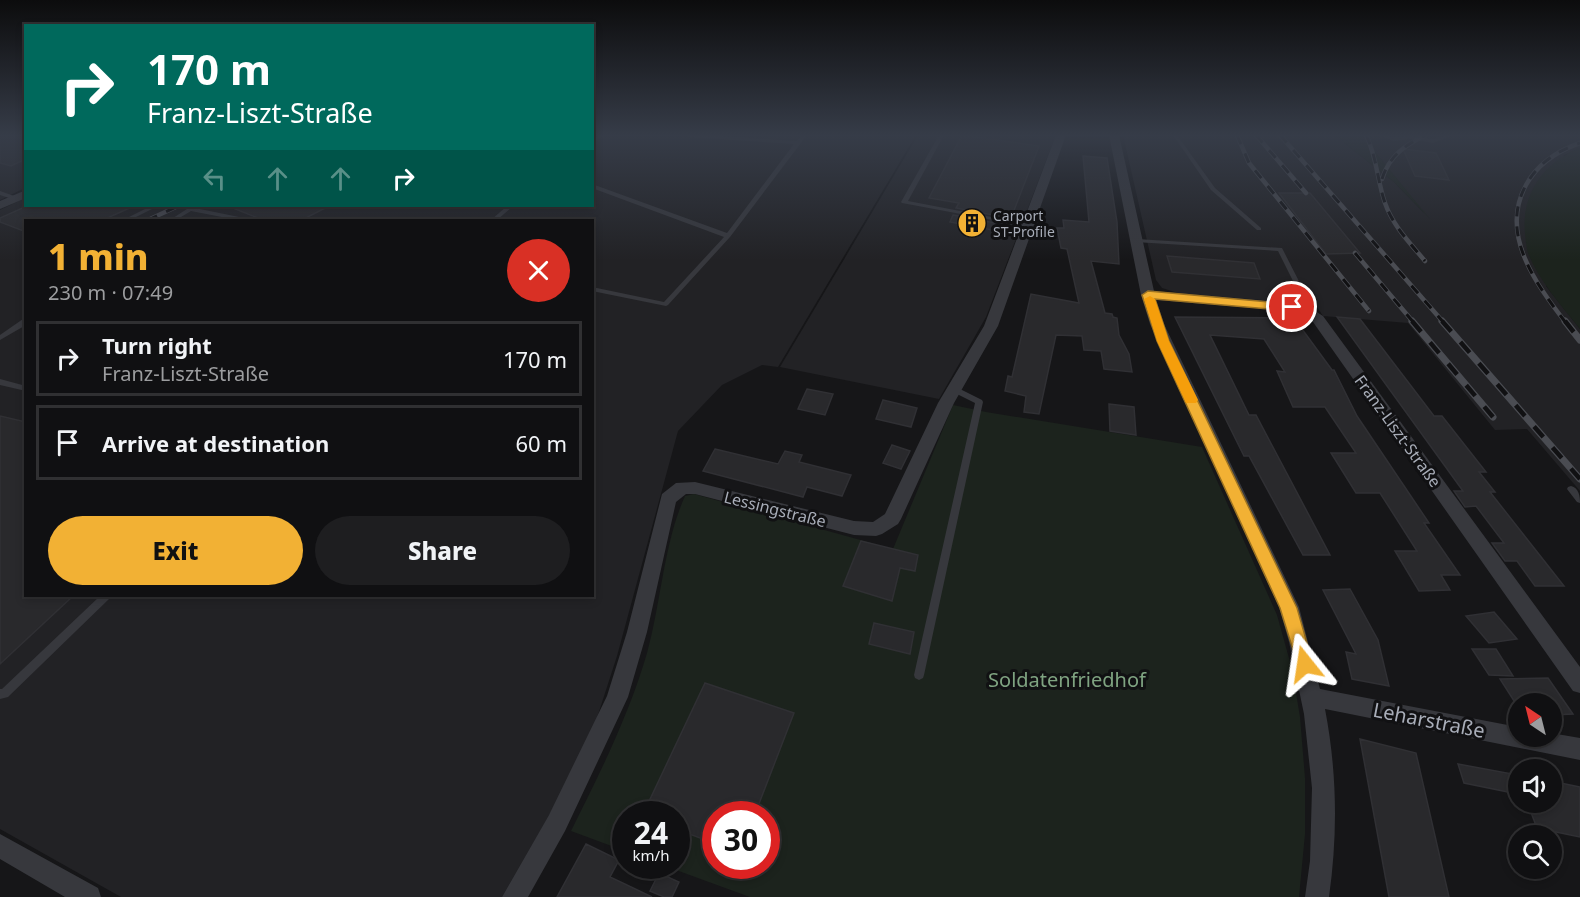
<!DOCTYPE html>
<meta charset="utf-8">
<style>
body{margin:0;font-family:"Noto Sans",sans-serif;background:#1e1e20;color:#f1f3f6;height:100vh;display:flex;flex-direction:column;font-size:22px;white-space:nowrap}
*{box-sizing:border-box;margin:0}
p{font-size:20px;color:#9c9d9f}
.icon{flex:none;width:33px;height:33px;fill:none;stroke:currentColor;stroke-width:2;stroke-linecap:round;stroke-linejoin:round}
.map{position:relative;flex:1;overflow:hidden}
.panel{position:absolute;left:24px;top:219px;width:570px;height:378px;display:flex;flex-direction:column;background:#101012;border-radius:0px;box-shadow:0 3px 9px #0003,0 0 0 2px #303032}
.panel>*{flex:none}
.banner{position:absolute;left:24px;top:24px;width:570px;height:183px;border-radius:0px;box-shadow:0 3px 9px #0003,0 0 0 2px #303032;background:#00695c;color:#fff;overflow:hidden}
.needle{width:39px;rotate:325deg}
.tools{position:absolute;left:1508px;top:693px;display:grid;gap:12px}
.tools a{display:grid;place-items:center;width:54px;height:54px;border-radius:50%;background:#101012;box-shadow:0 3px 9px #0003,0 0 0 2px #303032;font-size:30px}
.speed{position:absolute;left:612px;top:801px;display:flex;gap:12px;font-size:30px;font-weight:700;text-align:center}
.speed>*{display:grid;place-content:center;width:78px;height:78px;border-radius:50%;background:#101012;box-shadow:0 3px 9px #0003,0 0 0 2px #303032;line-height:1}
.speed small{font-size:15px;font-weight:400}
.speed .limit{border:9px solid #d22;background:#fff;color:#111}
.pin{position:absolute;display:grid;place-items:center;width:51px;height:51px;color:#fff;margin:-26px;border:3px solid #fff;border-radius:50%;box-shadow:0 2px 6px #0007}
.me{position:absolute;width:66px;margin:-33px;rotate:345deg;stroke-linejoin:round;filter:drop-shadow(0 0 4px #0008)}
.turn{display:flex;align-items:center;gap:21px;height:126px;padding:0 24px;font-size:27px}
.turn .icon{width:78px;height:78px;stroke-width:2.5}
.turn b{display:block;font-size:42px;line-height:51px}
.lanes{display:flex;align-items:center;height:57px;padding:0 24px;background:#0003;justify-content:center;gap:30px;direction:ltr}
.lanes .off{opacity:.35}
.round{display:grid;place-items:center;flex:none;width:63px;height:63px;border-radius:32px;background:#1e1e20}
.head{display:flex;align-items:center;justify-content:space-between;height:102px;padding:0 24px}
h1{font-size:36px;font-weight:800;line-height:45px;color:#f2b134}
.action{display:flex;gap:12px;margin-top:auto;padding:12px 24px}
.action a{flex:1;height:69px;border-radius:36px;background:#f2b134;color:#111;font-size:24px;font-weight:800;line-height:69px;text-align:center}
.action a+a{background:#1e1e20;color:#f1f3f6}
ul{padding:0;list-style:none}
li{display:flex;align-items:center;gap:18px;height:75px;margin:0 12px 9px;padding:0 12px;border:3px solid #303032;border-radius:0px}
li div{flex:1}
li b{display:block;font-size:22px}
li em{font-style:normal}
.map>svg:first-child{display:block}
.built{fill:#222225;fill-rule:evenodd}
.green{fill:#1c231d;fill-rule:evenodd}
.building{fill:#29292c;stroke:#303034;stroke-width:1.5}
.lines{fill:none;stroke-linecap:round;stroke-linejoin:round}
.service{fill:#37383d;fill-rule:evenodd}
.minor{fill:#37383d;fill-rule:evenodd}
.rail-far1-casing{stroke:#4a4c52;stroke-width:4.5}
.rail-casing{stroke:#4a4c52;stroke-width:7}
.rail-far1{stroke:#111113;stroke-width:3;stroke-dasharray:10;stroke-linecap:butt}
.rail{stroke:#111113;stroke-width:4.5;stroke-dasharray:14;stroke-linecap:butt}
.route{fill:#f2b134;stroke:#9d7322;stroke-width:1.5}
.slow{fill:#f59e0b}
.labels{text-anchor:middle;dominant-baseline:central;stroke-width:6;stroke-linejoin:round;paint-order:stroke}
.far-poi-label{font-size:14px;fill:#a8adb8;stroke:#111113;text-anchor:start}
.street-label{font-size:16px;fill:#a8adb8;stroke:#111113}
.near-park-label{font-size:20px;fill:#7fa381;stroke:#111113}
.near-street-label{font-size:20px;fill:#a8adb8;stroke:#111113}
</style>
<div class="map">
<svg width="1580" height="897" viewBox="0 0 1580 897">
<rect width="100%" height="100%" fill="#161618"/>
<!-- built -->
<path class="built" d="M0 135H26L25 188 0 200Z
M593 135H916L778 367 762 365 722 385 678 431 617 656 595 724 558 800 502 897H121L0 829V210L25 198 26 206H592ZM26 220H592V596H26Z
M918 135H1054V140L986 317 939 399 780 367Z
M1123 135H1334L1394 182 1424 213 1361 135H1580V148L1564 155 1546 286 1580 329V491L1527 429 1495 430 1408 323 1323 316 1315 304 1181 294 1162 288 1156 280Z"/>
<!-- green -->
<path class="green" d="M1334 135H1361L1430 219 1394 182Z
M1580 148V329C1561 305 1539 281 1528 253 1526 247 1526 240 1525 234 1521 194 1543 163 1580 148Z
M953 405 986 412 1202 447 1277 615 1292 669 1300 717 1305 778V834L1299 897H750L665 866H676V814H626L625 851 571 831C600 773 629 715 647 653 661 603 664 542 685 496L694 494 893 549ZM716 814H766V866H716Z"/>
<!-- building -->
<path class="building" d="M0 135H26V159L11 166 0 163Z
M962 135 1039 146 1013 213 1000 211 998 216 956 208 959 203 929 198Z
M1403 149 1436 153 1449 180 1415 176Z
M1083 156 1107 158 1117 222 1119 264 1091 261 1105 313 1112 314 1113 317 1117 318 1119 335 1129 354 1132 372 1104 369 1101 351 1084 350 1082 336 1056 335 1039 414 1024 412 1026 396 1005 391 1008 376 1012 377 1031 294 1079 303 1067 249 1061 248 1057 228H1064L1063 220 1089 222Z
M1279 193H1310L1360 253 1326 254Z
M27 206H134L103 220H26V232L0 222V218Z
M228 206H329L302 220H263Z
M953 215 995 223 992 230 950 222Z
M1167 256 1254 263 1260 279 1172 272Z
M1175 317 1294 318 1332 370H1334L1357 416 1429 523H1424L1460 575H1441L1450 590 1419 591 1395 551H1417L1380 493H1356L1331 453H1356L1325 407H1293L1277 371 1285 372 1264 339 1210 335 1249 415H1256L1330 555H1303L1249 456H1244Z
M1337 317 1360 319 1434 416H1442L1486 472H1479L1495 492H1490L1564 586H1535L1517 561H1505L1492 543H1504L1476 506 1465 507 1454 491H1463Z
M807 389 833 394 825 415 798 409Z
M883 400 917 408 911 427 876 419Z
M1109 404 1134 407 1136 435 1110 431Z
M0 416 26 422V596H73L0 664Z
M892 445 910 451 901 469 883 463Z
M715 449 778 464 785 451 802 455 799 462 851 475 842 496 807 487 803 497 703 471Z
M861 541 918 555 915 571 900 568 892 601 843 586Z
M1350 589 1378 640 1389 686 1352 679 1346 652 1356 654 1323 590Z
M1494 612 1517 639 1489 643 1466 616Z
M874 623 914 632 910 654 869 644Z
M1472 649H1496L1513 676 1489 675Z
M1548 678 1573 714 1551 715V704H1516L1500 679Z
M705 683 794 713 755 814H716V844L676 829V814H643Z
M1360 739 1416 753 1449 897H1389Z
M1458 764 1518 775V794L1464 783Z
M1551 781 1580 787V837L1537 828 1527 802H1551Z
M586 844 619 860 610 877 652 897H557Z
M659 873 679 882 672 897H664L650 891Z"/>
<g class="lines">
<!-- service -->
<path class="service" d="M599 135H605L592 143V138Z
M686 135H704L797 141 802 135H807L730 237 668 305 666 306 592 291V287L664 302 724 237 592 188V184L727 233 794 144 688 137Z
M939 135H944L908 201 1007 220 1010 222 1009 223 902 203 901 202Z
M1173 135H1177L1215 188 1261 228V230H1257L1211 190Z
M1377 135H1384L1394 137 1407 136 1409 135H1413V136L1433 139 1447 135H1454L1433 143 1411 139 1394 141Z
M0 191 17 197 18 198 15 200 0 195Z
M151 206H158L130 220H123Z
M507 206H513L497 220H491Z
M190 207 244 218 247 220H237L191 211 176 220H170Z
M1137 239 1282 248 1305 293 1302 295 1299 293 1278 251 1135 242 1134 241Z
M23 319H26V325L0 340V335Z
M0 379 26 386V391L0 385Z
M954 386 982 400 983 402 924 675 923 678 919 680 915 678 914 675 975 403 951 391 950 389 951 387Z
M1571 486C1579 488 1580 496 1580 503L1577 502 1567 489 1568 487Z
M100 596H111L109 599 8 697 0 699V689H2Z"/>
<!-- minor -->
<path class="minor" d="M1056 135H1066L998 326 954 403 901 519 898 524 882 534 876 536 854 535 695 494H686L676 502 647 632 628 697 565 831 528 897H502L549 815 607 696 627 632 662 494 676 483 695 482 854 521 873 522 885 514 938 403 984 326Z
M1109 135H1119L1154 291 1292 303 1309 307 1323 316 1580 667V693L1573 691 1313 322 1292 311 1156 300 1164 324 1299 607 1320 689 1518 727V736H1551V733L1580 738V760L1325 709C1337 771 1338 834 1329 897H1305L1310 861 1312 788 1304 714 1289 642 1279 607 1150 324 1141 295Z
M26 190V198L0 209V201Z
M0 834 98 888 101 897H65L0 859Z"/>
<!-- rail-far1 casing -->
<g class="rail-far1-casing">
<path id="rail-far1" d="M1237 135 1249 163 1369 311
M1256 135 1306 193
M1280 135 1444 323
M1366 135C1377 157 1377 180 1385 203 1393 226 1410 243 1425 261
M1382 179C1389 156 1405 145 1426 135
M148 220 178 206
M1355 253 1414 323
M1566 323C1536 284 1499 234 1526 185 1538 163 1557 151 1580 143"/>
</g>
<!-- rail casing -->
<g class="rail-casing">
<path id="rail" d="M1412 321 1493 417
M1442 321 1580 479
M1565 321 1580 340"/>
</g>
<!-- rail-far1 -->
<use href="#rail-far1" class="rail-far1"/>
<!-- rail -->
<use href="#rail" class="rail"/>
</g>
<!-- sky -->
<linearGradient id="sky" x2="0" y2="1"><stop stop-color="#0c0c0d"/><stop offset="0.52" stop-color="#363c48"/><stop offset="1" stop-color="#363c48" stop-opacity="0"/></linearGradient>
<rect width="1580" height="260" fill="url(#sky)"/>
<!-- route -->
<path class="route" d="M1148 291 1292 304 1298 307 1292 311 1155 299 1169 341 1297 608 1313 664 1311 669 1305 671 1299 669 1280 608 1157 341 1142 295Z"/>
<!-- slow -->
<path class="slow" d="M1150 296 1155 299 1169 341 1198 400 1196 403H1186L1157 341 1144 299Z"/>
<!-- icons -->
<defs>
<g id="building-disc" transform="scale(1.5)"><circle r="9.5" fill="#f2b134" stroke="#111113"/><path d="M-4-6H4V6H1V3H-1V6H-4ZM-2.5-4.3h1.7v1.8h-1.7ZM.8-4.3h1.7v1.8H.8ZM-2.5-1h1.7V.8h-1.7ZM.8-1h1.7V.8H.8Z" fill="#111"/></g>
</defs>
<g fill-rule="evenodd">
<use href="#building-disc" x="972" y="223"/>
</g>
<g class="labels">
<!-- far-poi labels -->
<g class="far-poi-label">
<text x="993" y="215">Carport<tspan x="993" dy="16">ST-Profile</tspan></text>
</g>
<!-- street labels -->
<g class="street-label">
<text transform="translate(1398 431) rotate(54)">Franz-Liszt-Straße</text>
<text transform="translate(775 509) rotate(14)">Lessingstraße</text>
</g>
<!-- near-park labels -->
<g class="near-park-label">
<text x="1067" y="679">Soldatenfriedhof</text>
</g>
<!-- near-street labels -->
<g class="near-street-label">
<text transform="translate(1429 720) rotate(11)">Leharstraße</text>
</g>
</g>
</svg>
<div class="tools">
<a><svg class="needle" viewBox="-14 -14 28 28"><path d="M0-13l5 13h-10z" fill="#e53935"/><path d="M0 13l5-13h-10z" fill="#9c9d9f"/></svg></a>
<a><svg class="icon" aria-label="sound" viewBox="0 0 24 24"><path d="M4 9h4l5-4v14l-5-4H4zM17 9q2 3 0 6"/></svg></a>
<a><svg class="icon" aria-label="search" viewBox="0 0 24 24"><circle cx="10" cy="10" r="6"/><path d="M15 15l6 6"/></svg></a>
</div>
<div class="speed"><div>24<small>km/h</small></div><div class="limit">30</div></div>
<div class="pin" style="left:1292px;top:307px;background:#d93025"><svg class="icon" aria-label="arrive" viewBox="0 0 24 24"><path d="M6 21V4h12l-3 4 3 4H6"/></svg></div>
<svg class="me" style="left:1305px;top:664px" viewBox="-20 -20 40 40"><path d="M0-17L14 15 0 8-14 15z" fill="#f2b134" stroke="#fff" stroke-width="4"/></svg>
<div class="banner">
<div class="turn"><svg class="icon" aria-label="right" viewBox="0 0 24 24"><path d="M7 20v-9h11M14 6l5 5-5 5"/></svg><div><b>170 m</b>Franz-Liszt-Straße</div></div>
<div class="lanes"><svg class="icon off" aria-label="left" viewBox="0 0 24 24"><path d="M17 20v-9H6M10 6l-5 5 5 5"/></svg><svg class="icon off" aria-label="ahead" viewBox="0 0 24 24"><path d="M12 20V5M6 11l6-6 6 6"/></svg><svg class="icon off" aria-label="ahead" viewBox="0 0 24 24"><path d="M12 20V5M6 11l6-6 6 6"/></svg><svg class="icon" aria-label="right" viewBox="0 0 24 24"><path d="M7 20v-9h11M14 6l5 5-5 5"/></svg></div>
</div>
<section class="panel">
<div class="head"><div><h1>1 min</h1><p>230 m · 07:49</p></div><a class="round" style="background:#d93025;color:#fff"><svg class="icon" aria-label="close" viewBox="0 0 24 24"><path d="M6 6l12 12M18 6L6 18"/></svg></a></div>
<ul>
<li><svg class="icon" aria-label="right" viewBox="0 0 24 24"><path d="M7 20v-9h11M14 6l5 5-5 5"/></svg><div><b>Turn right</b><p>Franz-Liszt-Straße</p></div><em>170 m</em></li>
<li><svg class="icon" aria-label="arrive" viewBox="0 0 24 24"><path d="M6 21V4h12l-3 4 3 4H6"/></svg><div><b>Arrive at destination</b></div><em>60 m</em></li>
</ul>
<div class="action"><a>Exit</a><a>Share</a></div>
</section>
</div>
